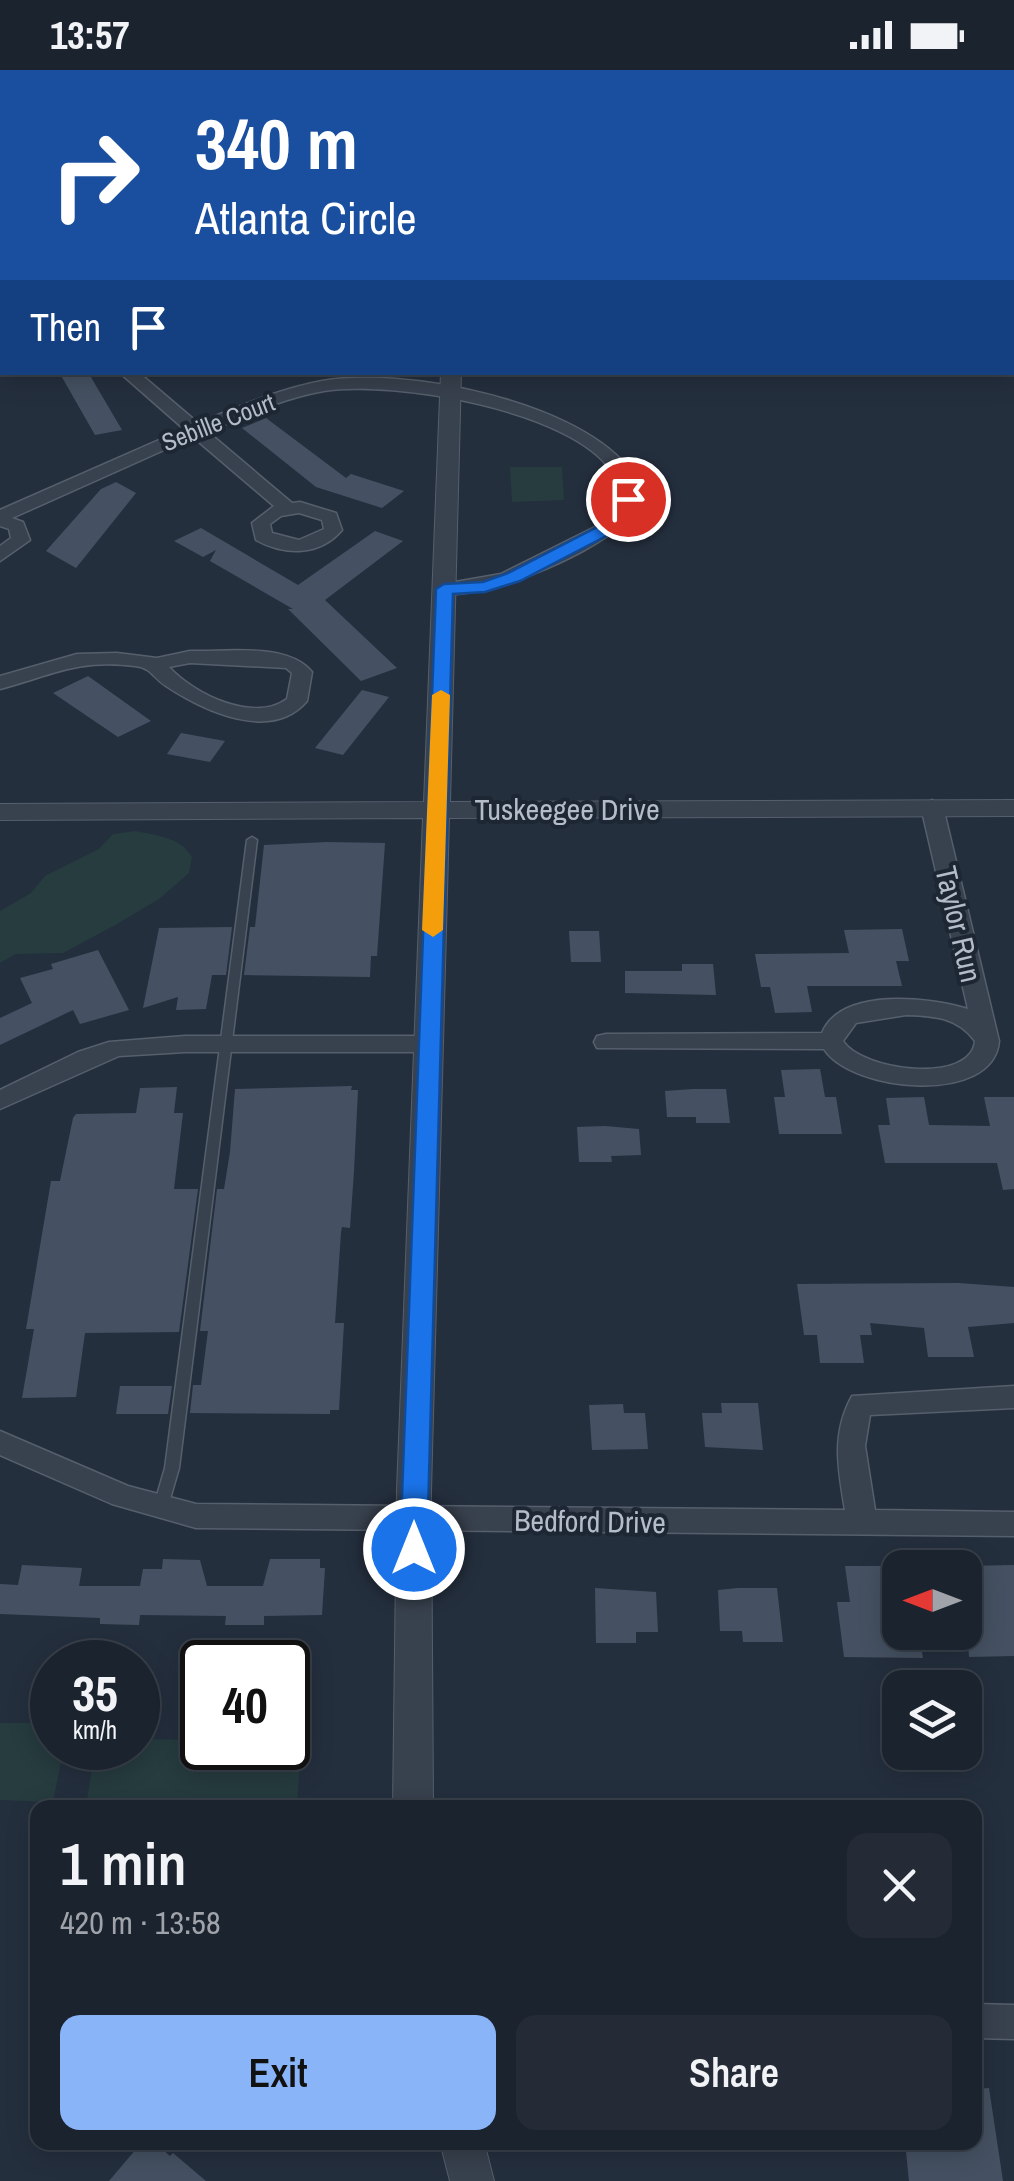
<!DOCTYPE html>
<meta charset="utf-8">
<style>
body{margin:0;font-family:"Archivo Narrow",sans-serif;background:#242b36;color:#f1f3f6;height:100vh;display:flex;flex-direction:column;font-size:38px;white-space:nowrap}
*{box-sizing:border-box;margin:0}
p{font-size:32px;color:#a0a4aa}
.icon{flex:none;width:55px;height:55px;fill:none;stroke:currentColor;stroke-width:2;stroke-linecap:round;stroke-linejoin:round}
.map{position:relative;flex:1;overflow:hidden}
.drawer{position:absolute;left:30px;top:1730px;width:952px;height:350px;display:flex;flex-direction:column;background:#1b232e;border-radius:20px;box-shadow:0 5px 25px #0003,0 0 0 2px #39404a}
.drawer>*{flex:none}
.banner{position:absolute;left:0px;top:0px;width:1015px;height:305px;box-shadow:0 5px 25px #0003,0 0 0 2px #39404a;background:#1a4fa0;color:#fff;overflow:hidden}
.needle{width:65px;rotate:270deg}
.fabs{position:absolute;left:882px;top:1480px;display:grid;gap:20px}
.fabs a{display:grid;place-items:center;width:100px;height:100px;border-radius:20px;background:#1b232e;box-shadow:0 5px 25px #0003,0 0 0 2px #39404a;font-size:50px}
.speed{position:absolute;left:30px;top:1570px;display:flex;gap:20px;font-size:50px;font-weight:700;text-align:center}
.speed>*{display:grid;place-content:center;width:130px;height:130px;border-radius:50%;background:#1b232e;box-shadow:0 5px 25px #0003,0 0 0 2px #39404a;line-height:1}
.speed small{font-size:25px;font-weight:400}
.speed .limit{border:5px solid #111;border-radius:15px;background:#fff;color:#111}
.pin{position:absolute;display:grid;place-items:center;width:85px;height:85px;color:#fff;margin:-42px;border:5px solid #fff;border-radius:50%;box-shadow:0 2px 10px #0007}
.me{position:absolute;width:110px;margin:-55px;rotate:0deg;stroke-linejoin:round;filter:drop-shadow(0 0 8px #0008)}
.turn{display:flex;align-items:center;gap:35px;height:210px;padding:0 30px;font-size:45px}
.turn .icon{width:130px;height:130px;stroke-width:2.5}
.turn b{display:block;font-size:70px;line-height:85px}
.then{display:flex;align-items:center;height:95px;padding:0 30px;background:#0003;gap:20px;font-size:38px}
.round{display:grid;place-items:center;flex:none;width:105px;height:105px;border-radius:20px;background:#242b36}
.headline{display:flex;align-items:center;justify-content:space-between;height:170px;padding:0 30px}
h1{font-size:60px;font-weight:600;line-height:75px}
.button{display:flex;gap:20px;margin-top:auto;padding:20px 30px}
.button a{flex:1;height:115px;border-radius:20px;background:#8ab4f8;color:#111;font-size:40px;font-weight:600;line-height:115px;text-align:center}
.button a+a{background:#242b36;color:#f1f3f6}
.status{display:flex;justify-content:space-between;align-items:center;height:70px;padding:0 50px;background:#1b232e;direction:ltr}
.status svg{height:28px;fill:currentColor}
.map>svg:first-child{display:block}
.green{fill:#263c3f}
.building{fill:#455162}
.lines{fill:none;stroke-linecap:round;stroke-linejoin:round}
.service-casing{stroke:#565f6c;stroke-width:3}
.minor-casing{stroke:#565f6c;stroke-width:3}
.tertiary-casing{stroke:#565f6c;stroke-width:2}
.service{fill:#38414e;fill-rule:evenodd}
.minor{fill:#38414e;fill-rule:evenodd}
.tertiary{fill:#38414e;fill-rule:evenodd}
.route{fill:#1a73e8;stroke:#114b97;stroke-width:2.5}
.slow{fill:#f59e0b}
.labels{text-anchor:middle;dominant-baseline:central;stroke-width:8;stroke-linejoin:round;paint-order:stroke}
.far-street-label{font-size:25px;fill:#b4bcc9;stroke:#1d2633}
.street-label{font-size:30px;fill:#b4bcc9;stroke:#1d2633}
</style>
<div class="status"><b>13:57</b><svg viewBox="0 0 49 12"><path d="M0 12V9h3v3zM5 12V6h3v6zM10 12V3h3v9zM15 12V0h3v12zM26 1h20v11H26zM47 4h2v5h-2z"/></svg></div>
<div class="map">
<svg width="1014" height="2111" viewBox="0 0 1014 2111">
<rect width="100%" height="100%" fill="#242f3e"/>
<!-- green -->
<path class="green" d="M510 397H562L564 430 512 432Z
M136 761C158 766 180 767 192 787L189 803 159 829 117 854 63 883 16 884 0 893V841L31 823 45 806 99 779 113 764Z
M0 1653H52V1678H64L53 1732 0 1730Z
M138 1669 202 1670V1678H288V1671H301L297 1737H86L95 1678H138Z"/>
<!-- building -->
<path class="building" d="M59 302H88L122 360 95 365Z
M266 348 346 408 351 404 404 421 382 438 316 417 242 358Z
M116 412 136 423 76 498 46 481 101 419Z
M201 458 298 515 375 461 403 471 325 530 397 598 361 611 288 539H293L210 491 216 480 203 487 174 471Z
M88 606 151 651 118 667 53 623Z
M362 620 389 627 343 685 315 678Z
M181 663 225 671 210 692 167 684Z
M327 772 385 773 377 886H371L370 907 244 905 250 857H255L264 775Z
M232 857 226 905H212L206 939 176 940 178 927 143 938 159 858Z
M902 859 909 891H896L902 916H807L812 942 775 943 770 917H761L755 884 849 883 844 860Z
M569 861H599L601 892H571Z
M98 880 129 940 80 954 73 940 0 975V948L32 933 20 908 53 899 51 894Z
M682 894H713L716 925 625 923V901H682Z
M820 999 825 1027H836L842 1064H779L774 1027H785L781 1000Z
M352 1016 351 1020H358L354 1101 350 1158 342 1157 341 1162 335 1253H344L339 1340H330V1344L190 1343 193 1315H201L208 1261H200L217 1119H224L230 1082 235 1019Z
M177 1017 174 1043H183L174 1119H198L179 1262 85 1263 76 1327 22 1328 34 1259H26L51 1111H60L73 1048 76 1044 136 1043 140 1018Z
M693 1019H726L730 1053H696V1047H667L665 1021Z
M924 1027 929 1055 990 1056 984 1027H1014V1119L1003 1120 997 1093H885L878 1055H890L886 1028Z
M605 1056 639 1059 641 1085 611 1086 612 1092H579L577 1057Z
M958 1213 1014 1217V1253L968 1257 974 1287H928L924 1258 870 1253 872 1265H860L864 1293H820L817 1265H804L797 1214Z
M120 1316H172L168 1344H116Z
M721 1333H758L763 1380 705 1377 702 1343H722Z
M623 1334 624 1343H645L648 1379 592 1380 589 1335Z
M163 1489 200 1490 207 1516H263L270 1489H320V1498H325L322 1545 264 1546V1555H225L226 1546 140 1545 139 1555 100 1554V1548L0 1544V1514L18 1515 22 1495 82 1498 79 1516H140L143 1499H162Z
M1014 1495V1586L969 1587 965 1532H972L965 1496Z
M845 1496H894L900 1562H919L923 1588 844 1587 837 1532H850Z
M595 1518 656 1522 658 1562H636V1573H596Z
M738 1518H777L783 1572H743L742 1561H720L718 1520Z
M989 2018 1003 2111H909L905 2072H975V2019Z
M142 2072H154L170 2086 173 2083 206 2111H109Z"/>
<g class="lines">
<!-- service casing -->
<g class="service-casing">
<path id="service" d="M252 767 257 770 179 1398 167 1439 165 1443 160 1445 155 1443 153 1439 165 1398 247 770Z"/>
</g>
<!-- minor casing -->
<g class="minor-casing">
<path id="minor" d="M350 0H371L373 2H352Z
M615 0H629V2H616Z
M899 0H917L919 2H901Z
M996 0H1010L1011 2H998Z
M1012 16H1014V28H1012Z
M1012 68H1014V76H1012Z
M2 279V289L0 290V280Z
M119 302H138L198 353C238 337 279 319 322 311 404 297 570 330 626 395 632 403 634 414 638 424 632 435 628 449 619 457 587 486 480 532 438 523V515L501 504 599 455 609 447 620 424C617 417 616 407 612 402 572 340 393 310 324 321 283 328 245 346 208 362L292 433 300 432 336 443 342 460C320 486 285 486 256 470L252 453 274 436 193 367 12 448 23 452 30 470 0 491V476L11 468 9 459 0 456V440L184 359ZM299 443 322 450 324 459 299 470 272 463 270 454 281 446Z
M190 581C226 582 287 572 312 602L307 631C271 673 204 641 166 616 153 608 152 598 135 596 76 589 53 605 0 619V606L77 584 117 583 157 588ZM190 593 286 598 292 603 287 629C254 653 195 625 169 597Z
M932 730 943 737 999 971C994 1036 851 1022 824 979L597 978 594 972 597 966 606 964 822 963C841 917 929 927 968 939L921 737ZM906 945C934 946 957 947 975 971 971 1015 862 1001 843 971L856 953Z
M185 966H428L440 974 428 982H185L119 986 0 1039V1020L78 982 109 972Z
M1014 1316V1338L870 1345 865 1376 875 1440 1014 1442V1466L196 1458 112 1434 0 1385V1361L128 1416 196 1434 845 1440C838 1399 831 1364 852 1326Z
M975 1934 1014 1935V1969L975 1968Z"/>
</g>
<!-- tertiary casing -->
<g class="tertiary-casing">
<path id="tertiary" d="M452 0H468V2H452Z
M441 302H461L450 732 1014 730V746L449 748 431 1421 433 1738H393L397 1421 423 748 0 750V734L424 732Z
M440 2072H484L494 2111H450Z"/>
</g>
<!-- service -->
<use href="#service" class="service"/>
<!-- minor -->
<use href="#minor" class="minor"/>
<!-- tertiary -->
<use href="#tertiary" class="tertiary"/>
</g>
<!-- route -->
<path class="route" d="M622 426 636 429 610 464 520 511 485 522 453 524 427 1479 423 1487 414 1490 404 1487 400 1479 436 519 444 514 483 512 508 503 599 456Z"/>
<!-- slow -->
<path class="slow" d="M441 620 450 625 443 860 433 867 422 860 432 625Z"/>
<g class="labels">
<!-- far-street labels -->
<g class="far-street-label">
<text transform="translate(218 352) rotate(-21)">Sebille Court</text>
</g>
<!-- street labels -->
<g class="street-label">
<text x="567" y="739">Tuskeegee Drive</text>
<text transform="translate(959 854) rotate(77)">Taylor Run</text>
<text transform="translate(590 1451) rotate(1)">Bedford Drive</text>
</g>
</g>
</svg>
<div class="fabs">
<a><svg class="needle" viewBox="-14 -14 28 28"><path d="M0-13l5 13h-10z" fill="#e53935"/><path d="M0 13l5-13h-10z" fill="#a0a4aa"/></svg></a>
<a><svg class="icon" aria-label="layers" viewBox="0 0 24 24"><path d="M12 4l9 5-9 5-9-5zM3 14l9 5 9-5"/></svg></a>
</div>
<div class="speed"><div>35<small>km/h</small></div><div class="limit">40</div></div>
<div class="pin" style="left:628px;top:429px;background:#d93025"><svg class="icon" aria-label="arrive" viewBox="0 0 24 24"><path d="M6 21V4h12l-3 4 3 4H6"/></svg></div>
<svg class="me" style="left:414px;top:1479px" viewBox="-20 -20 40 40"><circle r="17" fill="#1a73e8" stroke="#fff" stroke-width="3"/><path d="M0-11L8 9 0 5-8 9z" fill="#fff"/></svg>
<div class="banner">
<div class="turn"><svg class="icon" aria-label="right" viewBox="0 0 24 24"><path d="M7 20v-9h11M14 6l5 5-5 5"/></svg><div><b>340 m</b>Atlanta Circle</div></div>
<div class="then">Then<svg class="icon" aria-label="arrive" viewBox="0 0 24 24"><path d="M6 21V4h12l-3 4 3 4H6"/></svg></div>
</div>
<section class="drawer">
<div class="headline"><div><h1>1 min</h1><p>420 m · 13:58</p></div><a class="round"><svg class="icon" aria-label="close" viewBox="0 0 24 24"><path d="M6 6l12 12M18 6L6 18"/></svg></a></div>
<div class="button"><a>Exit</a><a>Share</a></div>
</section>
</div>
